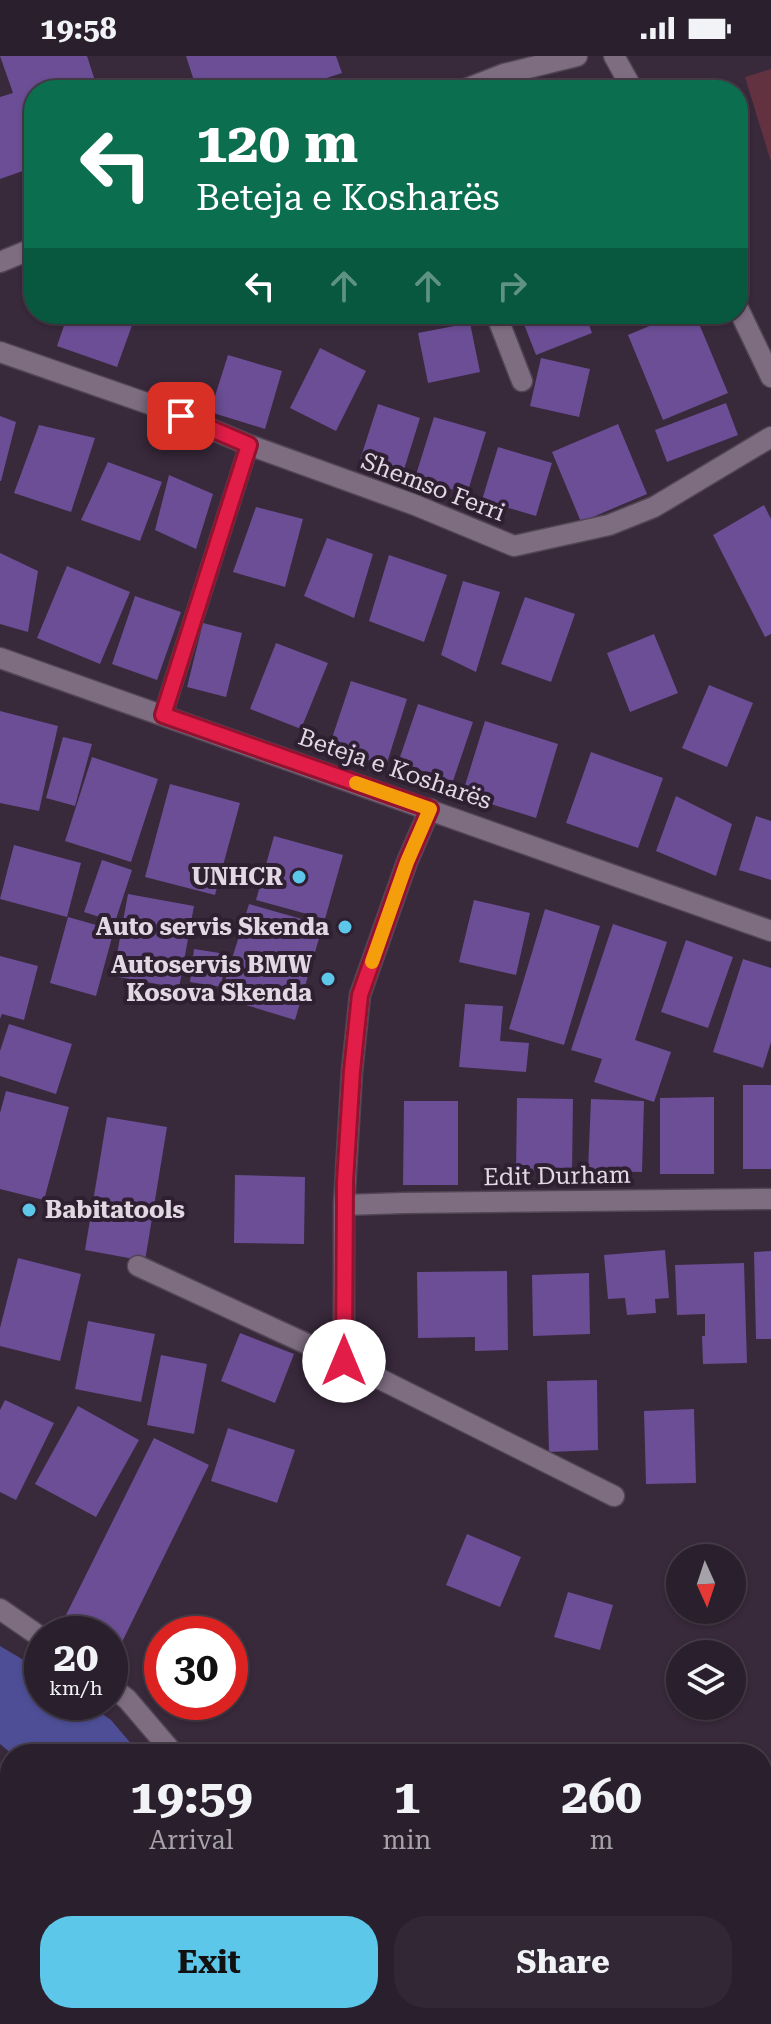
<!DOCTYPE html>
<meta charset="utf-8">
<style>
body{margin:0;font-family:"Roboto Serif",serif;background:#322734;color:#f1f3f6;height:100vh;display:flex;flex-direction:column;font-size:30px;white-space:nowrap}
*{box-sizing:border-box;margin:0}
p{font-size:26px;color:#a5a2a9}
.icon{flex:none;width:44px;height:44px;fill:none;stroke:currentColor;stroke-width:2;stroke-linecap:round;stroke-linejoin:round}
.map{position:relative;flex:1;overflow:hidden}
.details{position:absolute;left:0px;top:1688px;width:772px;height:280px;display:flex;flex-direction:column;background:#2a1f2c;border-radius:32px 32px 0 0;box-shadow:0 2px 6px #0004,0 0 0 2px #463d48}
.details>*{flex:none}
.top-card{position:absolute;left:24px;top:24px;width:724px;height:244px;border-radius:32px;box-shadow:0 2px 6px #0004,0 0 0 2px #463d48;background:#0b6e4f;color:#fff;overflow:hidden}
.needle{width:52px;rotate:177deg}
.buttons{position:absolute;left:666px;top:1488px;display:grid;gap:16px}
.buttons a{display:grid;place-items:center;width:80px;height:80px;border-radius:50%;background:#2a1f2c;box-shadow:0 2px 6px #0004,0 0 0 2px #463d48;font-size:40px}
.speed{position:absolute;left:24px;top:1560px;display:flex;gap:16px;font-size:40px;font-weight:700;text-align:center}
.speed>*{display:grid;place-content:center;width:104px;height:104px;border-radius:50%;background:#2a1f2c;box-shadow:0 2px 6px #0004,0 0 0 2px #463d48;line-height:1}
.speed small{font-size:20px;font-weight:400}
.speed .limit{border:12px solid #d22;background:#fff;color:#111}
.pin{position:absolute;display:grid;place-items:center;width:68px;height:68px;color:#fff;margin:-34px;border-radius:16px;box-shadow:0 4px 12px #0006}
.me{position:absolute;width:88px;margin:-44px;rotate:0deg;stroke-linejoin:round;filter:drop-shadow(0 0 6px #0008)}
.turn{display:flex;align-items:center;gap:28px;height:168px;padding:0 40px;font-size:36px}
.turn .icon{width:104px;height:104px;stroke-width:2.5}
.turn b{display:block;font-size:56px;line-height:68px}
.lanes{display:flex;align-items:center;height:76px;padding:0 40px;background:#0003;justify-content:center;gap:40px;direction:ltr}
.lanes .off{opacity:.35}
.eta{display:flex;justify-content:space-evenly;align-items:center;height:136px;text-align:center}
.eta b{font-size:48px;font-weight:700;line-height:56px}
.primary-button{display:flex;gap:16px;margin-top:auto;padding:16px 40px}
.primary-button a{flex:1;height:92px;border-radius:32px;background:#5cc7e8;color:#111;font-size:32px;font-weight:700;line-height:92px;text-align:center}
.primary-button a+a{background:#322734;color:#f1f3f6}
.status{display:flex;justify-content:space-between;align-items:center;height:56px;padding:0 40px;background:#2a1f2c;direction:ltr}
.status svg{height:22px;fill:currentColor}
.map>svg:first-child{display:block}
.green{fill:#633241}
.water{fill:#4e4e96}
.building{fill:#6b4e95}
.lines{fill:none;stroke-linecap:round;stroke-linejoin:round}
.service-casing{stroke:#524554;stroke-width:21}
.minor-casing{stroke:#524554;stroke-width:23}
.tertiary-casing{stroke:#524554;stroke-width:23}
.service{stroke:#7e6c81;stroke-width:18}
.minor{stroke:#7e6c81;stroke-width:20}
.tertiary{stroke:#7e6c81;stroke-width:20}
.route-casing{stroke:#92132f;stroke-width:20}
.route{stroke:#e11d48;stroke-width:14}
.slow{stroke:#f59e0b;stroke-width:14}
.poi-dot{fill:#5cc7e8;stroke:#2e1f31;stroke-width:3}
.labels{text-anchor:middle;dominant-baseline:central;stroke-width:8;stroke-linejoin:round;paint-order:stroke}
.street-label{font-size:24px;fill:#e2d8e3;stroke:#2e1f31}
.poi-label{font-size:24px;font-weight:bold;fill:#e2d8e3;stroke:#2e1f31;text-anchor:end}
</style>
<div class="status"><b>19:58</b><svg viewBox="0 0 49 12"><path d="M0 12V9h3v3zM5 12V6h3v6zM10 12V3h3v9zM15 12V0h3v12zM26 1h20v11H26zM47 4h2v5h-2z"/></svg></div>
<div class="map">
<svg width="771" height="1968" viewBox="0 0 771 1968">
<rect width="100%" height="100%" fill="#38293b"/>
<!-- green -->
<path class="green" d="M771 13V106L745 21Z"/>
<!-- water -->
<path class="water" d="M0 1590 42 1615V1646H85L111 1664 140 1698H12L0 1688Z
M251 1958H373L382 1968H259Z"/>
<!-- building -->
<path class="building" d="M0 0H87L98 34H34V111L0 123V41L13 37Z
M186 0H336L342 17 290 34H197Z
M68 258H127L135 261 117 311 57 290Z
M520 258H585L592 277 536 299Z
M678 258H695L728 337 663 364 628 279Z
M470 267 480 316 428 327 418 277Z
M320 292 366 315 336 375 290 352Z
M228 299 282 315 265 373 210 356Z
M541 302 590 313 579 361 530 350Z
M726 347 738 379 667 406 655 374Z
M378 348 420 362 402 420 359 407Z
M0 360 16 366 1 425H0Z
M434 361 486 376 467 438 415 422Z
M618 368 647 438 581 466 552 396Z
M39 369 95 382 71 456 14 437Z
M498 391 552 407 536 460 482 444Z
M108 406 162 426 140 485 81 464Z
M169 419 213 438 196 493 155 474Z
M764 449 771 463V578L765 581 713 479Z
M256 451 303 463 285 531 233 516Z
M327 482 373 498 354 562 304 540Z
M0 497 38 515 28 576 0 568Z
M389 499 447 519 424 586 369 565Z
M67 510 130 536 100 608 37 582Z
M463 525 500 536 476 616 441 599Z
M135 540 181 556 157 624 112 608Z
M525 541 575 558 551 626 501 608Z
M203 567 242 577 226 641 187 631Z
M654 578 678 637 630 656 607 597Z
M276 587 328 607 301 673 250 653Z
M351 625 407 643 386 710 329 691Z
M709 629 753 647 727 711 682 692Z
M418 648 473 666 453 725 398 707Z
M0 655 58 670 39 755 0 747Z
M485 665 558 688 536 762 462 739Z
M63 681 92 688 75 750 46 742Z
M591 696 663 722 638 792 566 767Z
M92 701 158 723 131 806 65 785Z
M170 728 240 747 215 839 145 821Z
M676 740 732 768 716 820 656 795Z
M756 760 771 765V824L739 814Z
M274 780 343 799 325 863 256 844Z
M14 789 81 807 67 861 0 843Z
M102 804 132 814 115 866 84 856Z
M128 838 194 850 179 932 113 920Z
M474 844 530 857 516 919 459 906Z
M249 848 323 869 295 964 220 941Z
M545 853 600 870 564 989 509 973Z
M68 861 114 874 96 940 50 927Z
M613 868 667 886 635 984 671 996 654 1046 594 1026 602 1003 571 994Z
M686 884 733 901 708 972 661 956Z
M194 893 226 898 221 931 190 926Z
M0 900 38 910 24 964 2 958 0 963Z
M743 903 771 912V986L763 1012 713 996Z
M465 948 503 950 500 985 529 987 526 1016 459 1011Z
M9 968 72 988 56 1038 0 1020V995Z
M743 1029H771V1113H743Z
M6 1035 69 1051 44 1144 0 1133V1057Z
M714 1041V1118H660V1042Z
M517 1042 573 1043 572 1116 516 1115Z
M591 1043 644 1045 642 1116 588 1115Z
M404 1045H458V1129H403Z
M107 1061 167 1071 145 1205 85 1194Z
M235 1119 305 1121 304 1188 234 1187Z
M665 1194 669 1242 655 1243 656 1257 627 1259 625 1242 608 1243 604 1199Z
M771 1195V1283H756L754 1196Z
M18 1202 81 1218 60 1305 0 1290V1272Z
M744 1207 747 1307 703 1308 702 1280H705V1258L677 1259 675 1209Z
M507 1215 508 1294 475 1295V1281L418 1282 417 1216Z
M589 1217 590 1278 533 1280 532 1219Z
M88 1265 155 1278 141 1346 75 1333Z
M240 1277 294 1298 275 1347 221 1325Z
M161 1299 207 1308 194 1378 147 1369Z
M597 1324 598 1394 549 1396 547 1325Z
M5 1344 54 1367 16 1444 0 1436V1354Z
M78 1350 139 1384 96 1461 35 1428Z
M694 1353 696 1427 646 1428 644 1355Z
M228 1372 295 1394 277 1447 211 1425Z
M154 1382 209 1409 122 1586 110 1580V1578H106L66 1559Z
M467 1478 521 1501 500 1551 446 1529Z
M568 1536 613 1549 600 1594 554 1581Z
M768 1754 771 1756V1816L762 1812V1768Z
M0 1830 10 1837V1864L0 1880Z
M771 1850V1881H769L767 1851Z
M771 1942V1968H746L756 1958H762V1951Z
M10 1958H49L45 1968H6Z"/>
<g class="lines">
<!-- service casing -->
<g class="service-casing">
<path id="service" d="M163 659 249 389"/>
</g>
<!-- minor casing -->
<g class="minor-casing">
<path id="minor" d="M614 0 633 34
M463 34 504 18 577 0
M0 206 34 192
M738 252 771 321
M496 258 522 325
M0 296 158 351 249 389 415 449 514 490 609 469 654 451 771 381
M344 1149 404 1147 771 1143
M138 1210 344 1305 614 1440
M344 1305V1149L352 1015 360 939 407 806 430 753
M0 1553 42 1582
M110 1630 127 1643 174 1698
M0 1941 10 1923
M175 1958 186 1968
M405 1958 413 1968
M712 1958 721 1968"/>
</g>
<!-- tertiary casing -->
<g class="tertiary-casing">
<path id="tertiary" d="M0 602 771 875"/>
</g>
<!-- service -->
<use href="#service" class="service"/>
<!-- minor -->
<use href="#minor" class="minor"/>
<!-- tertiary -->
<use href="#tertiary" class="tertiary"/>
</g>
<g class="lines">
<!-- route casing -->
<g class="route-casing">
<path id="route" d="M181 360 249 389 163 659 430 753 407 806 360 939 352 1015 345 1126 344 1305"/>
</g>
<!-- route -->
<use href="#route" class="route"/>
<!-- slow -->
<path class="slow" d="M356 727 430 753 407 806 372 906"/>
</g>
<!-- markers -->
<g class="poi-dot">
<circle cx="299" cy="821" r="8"/>
<circle cx="345" cy="871" r="8"/>
<circle cx="328" cy="923" r="8"/>
<circle cx="29" cy="1154" r="8"/>
</g>
<g class="labels">
<!-- street labels -->
<g class="street-label">
<text transform="translate(433 431) rotate(21)">Shemso Ferri</text>
<text transform="translate(395 713) rotate(19)">Beteja e Kosharës</text>
<text transform="translate(557 1120) rotate(-1)">Edit Durham</text>
</g>
<!-- poi labels -->
<g class="poi-label">
<text x="283" y="821">UNHCR</text>
<text x="329" y="871">Auto servis Skenda</text>
<text x="312" y="909">Autoservis BMW<tspan x="312" dy="28">Kosova Skenda</tspan></text>
<text x="45" y="1154" text-anchor="start">Babitatools</text>
</g>
</g>
</svg>
<div class="buttons">
<a><svg class="needle" viewBox="-14 -14 28 28"><path d="M0-13l5 13h-10z" fill="#e53935"/><path d="M0 13l5-13h-10z" fill="#a5a2a9"/></svg></a>
<a><svg class="icon" aria-label="layers" viewBox="0 0 24 24"><path d="M12 4l9 5-9 5-9-5zM3 14l9 5 9-5"/></svg></a>
</div>
<div class="speed"><div>20<small>km/h</small></div><div class="limit">30</div></div>
<div class="pin" style="left:181px;top:360px;background:#d93025"><svg class="icon" aria-label="arrive" viewBox="0 0 24 24"><path d="M6 21V4h12l-3 4 3 4H6"/></svg></div>
<svg class="me" style="left:344px;top:1305px" viewBox="-20 -20 40 40"><circle r="19" fill="#fff"/><path d="M0-13L10 11 0 6-10 11z" fill="#e11d48"/></svg>
<div class="top-card">
<div class="turn"><svg class="icon" aria-label="left" viewBox="0 0 24 24"><path d="M17 20v-9H6M10 6l-5 5 5 5"/></svg><div><b>120 m</b>Beteja e Kosharës</div></div>
<div class="lanes"><svg class="icon" aria-label="left" viewBox="0 0 24 24"><path d="M17 20v-9H6M10 6l-5 5 5 5"/></svg><svg class="icon off" aria-label="ahead" viewBox="0 0 24 24"><path d="M12 20V5M6 11l6-6 6 6"/></svg><svg class="icon off" aria-label="ahead" viewBox="0 0 24 24"><path d="M12 20V5M6 11l6-6 6 6"/></svg><svg class="icon off" aria-label="right" viewBox="0 0 24 24"><path d="M7 20v-9h11M14 6l5 5-5 5"/></svg></div>
</div>
<section class="details">
<div class="eta">
<div><b>19:59</b><p>Arrival</p></div>
<div><b>1</b><p>min</p></div>
<div><b>260</b><p>m</p></div>
</div>
<div class="primary-button"><a>Exit</a><a>Share</a></div>
</section>
</div>
